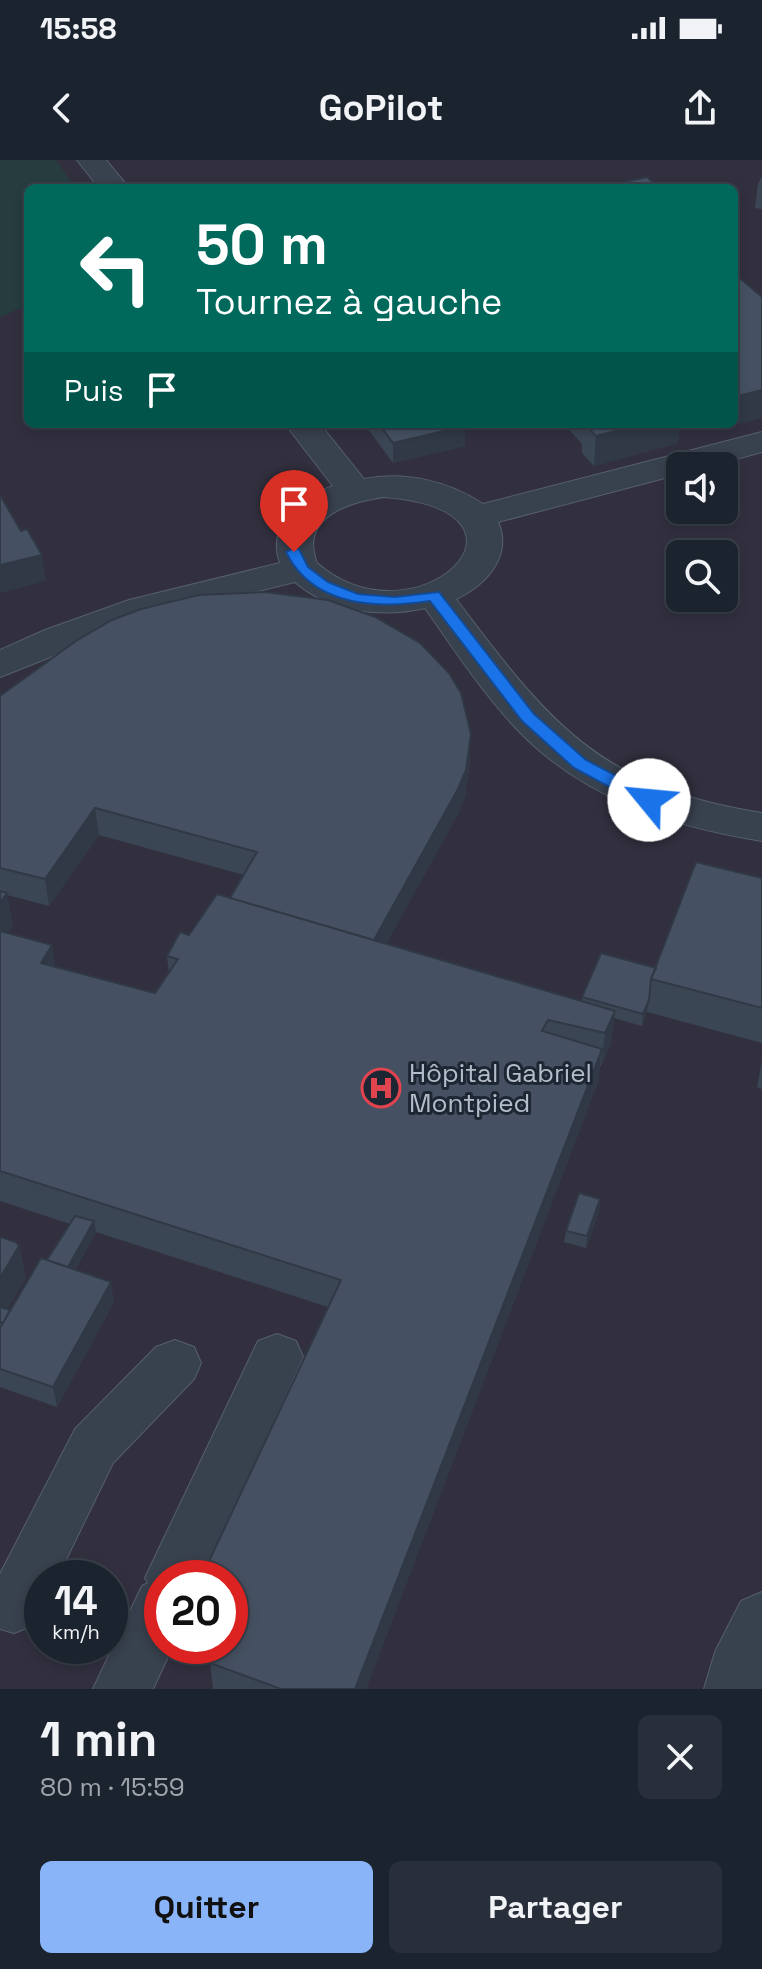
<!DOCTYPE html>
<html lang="fr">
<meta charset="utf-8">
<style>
body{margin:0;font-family:"Space Grotesk",sans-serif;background:#282f3a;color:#f1f3f6;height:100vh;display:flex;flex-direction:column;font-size:30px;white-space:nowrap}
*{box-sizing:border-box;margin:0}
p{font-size:26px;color:#a0a4aa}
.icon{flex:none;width:44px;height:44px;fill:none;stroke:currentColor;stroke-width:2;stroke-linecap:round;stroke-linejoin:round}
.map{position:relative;height:1529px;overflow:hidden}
.details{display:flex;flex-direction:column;background:#1b232e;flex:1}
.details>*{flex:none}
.banner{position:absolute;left:24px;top:24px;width:714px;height:244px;border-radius:12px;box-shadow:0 4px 12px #0003,0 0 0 2px #39404a;background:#00695c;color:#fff;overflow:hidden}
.controls{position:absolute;left:666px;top:292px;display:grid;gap:16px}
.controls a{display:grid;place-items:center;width:72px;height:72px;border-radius:12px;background:#1b232e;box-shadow:0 4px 12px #0003,0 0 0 2px #39404a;font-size:40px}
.speed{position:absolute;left:24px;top:1400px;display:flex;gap:16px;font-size:40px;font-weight:700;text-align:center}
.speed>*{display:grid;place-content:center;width:104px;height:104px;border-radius:50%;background:#1b232e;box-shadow:0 4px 12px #0003,0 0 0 2px #39404a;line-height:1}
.speed small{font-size:20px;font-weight:400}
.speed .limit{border:12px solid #d22;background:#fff;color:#111}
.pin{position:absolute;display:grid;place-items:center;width:68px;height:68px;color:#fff;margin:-82px -34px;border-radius:50% 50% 50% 0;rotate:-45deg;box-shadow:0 0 8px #0007}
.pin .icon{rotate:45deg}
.me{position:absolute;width:88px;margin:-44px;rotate:298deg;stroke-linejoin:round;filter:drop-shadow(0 0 6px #0008)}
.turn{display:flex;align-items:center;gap:28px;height:168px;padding:0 40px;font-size:36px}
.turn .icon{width:104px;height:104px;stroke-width:2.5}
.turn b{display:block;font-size:56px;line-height:68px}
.then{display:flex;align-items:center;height:76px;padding:0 40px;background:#0003;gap:16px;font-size:30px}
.round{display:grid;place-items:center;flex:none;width:84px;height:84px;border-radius:12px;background:#282f3a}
.overview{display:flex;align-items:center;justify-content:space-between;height:136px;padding:0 40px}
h1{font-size:48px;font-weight:600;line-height:60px}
.primary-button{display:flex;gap:16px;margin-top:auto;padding:16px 40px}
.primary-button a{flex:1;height:92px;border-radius:12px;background:#8ab4f8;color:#111;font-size:32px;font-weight:600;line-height:92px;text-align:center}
.primary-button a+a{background:#282f3a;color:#f1f3f6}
.status{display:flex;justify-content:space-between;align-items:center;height:56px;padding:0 40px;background:#1b232e;direction:ltr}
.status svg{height:22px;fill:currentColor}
header{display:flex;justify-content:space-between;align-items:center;height:104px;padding:0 40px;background:#1b232e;font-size:36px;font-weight:600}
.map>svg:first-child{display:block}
.medical{fill:#32303f;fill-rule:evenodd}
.green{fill:#263c3f}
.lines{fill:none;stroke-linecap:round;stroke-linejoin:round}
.minor-casing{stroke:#565f6c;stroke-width:2}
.minor{fill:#38414e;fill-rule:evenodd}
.wall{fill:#3b4654;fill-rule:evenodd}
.shaded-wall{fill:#303945}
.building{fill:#455162;stroke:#303945;stroke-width:2}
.route{fill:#1a73e8;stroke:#114b97;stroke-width:2}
.labels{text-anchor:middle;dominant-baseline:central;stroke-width:6;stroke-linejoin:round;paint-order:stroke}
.poi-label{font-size:26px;fill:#b4bcc9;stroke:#1d2633;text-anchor:start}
</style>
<div class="status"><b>15:58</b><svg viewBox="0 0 49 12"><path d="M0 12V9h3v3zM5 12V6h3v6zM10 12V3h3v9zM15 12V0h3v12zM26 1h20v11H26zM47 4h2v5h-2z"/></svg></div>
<header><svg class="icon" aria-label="back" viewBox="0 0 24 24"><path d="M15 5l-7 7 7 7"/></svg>GoPilot<svg class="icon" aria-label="share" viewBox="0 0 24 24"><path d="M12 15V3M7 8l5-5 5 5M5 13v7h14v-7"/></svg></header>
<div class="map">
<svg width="762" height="1529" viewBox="0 0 762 1529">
<rect width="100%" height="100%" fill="#242f3e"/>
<!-- medical -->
<path class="medical" d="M0 0H762V1529H0ZM28 28H734V264H28ZM680 306H724V350H680ZM680 394H724V438H680ZM42 1418H110V1486H42ZM162 1418H230V1486H162Z"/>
<!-- green -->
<path class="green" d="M0 0H56L75 28H28V145L0 157Z"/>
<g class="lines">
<!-- minor casing -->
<g class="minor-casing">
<path id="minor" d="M77 0H106L129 28H99Z
M285 264H320L364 319C404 311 449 321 483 344L762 272V292L711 306H680V314L498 362C513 396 486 425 456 439 550 564 599 627 762 653V681C669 666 579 637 513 565 480 529 453 488 425 448 382 458 329 452 295 422L154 456 0 517V490L45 470 129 440 280 403C266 366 301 336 333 326ZM384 337C560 351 416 489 317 403 299 357 349 342 384 337Z
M277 1174 296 1181 303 1197 203 1418H162V1486H173L153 1529H93L142 1426 148 1423 145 1418 154 1399 258 1181Z
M175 1180 194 1187 201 1203 194 1219 113 1303 57 1418H42V1450L34 1465 14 1473 0 1469V1414L75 1269 156 1187Z
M762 1432V1529H704L715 1492 741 1441Z"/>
</g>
<!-- minor -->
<use href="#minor" class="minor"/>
</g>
<!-- wall -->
<path class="wall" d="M762 16V49L755 48 758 24Z
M368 264H463L465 266V286L393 303 368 269Z
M564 264H680L678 283 594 306 582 293V284Z
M0 536 470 600 465 637 457 656 386 784 582 841V837L656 808 762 718V883L647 852V851L642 866 614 858 611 884 601 906H600L598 922 366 1529H213L210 1503 232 1452 230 1451V1418H204L203 1414 328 1147 96 1072 75 1110 114 1142 57 1247 0 1227V1077L19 1086 26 1118 7 1149 10 1150 47 1100 70 1064 0 1041ZM99 675 244 715 230 738 167 796 169 812 155 833 55 807 8 773 13 766 7 735 49 746Z
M762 901V929L757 927Z
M600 1039 599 1051 586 1088 564 1082 566 1071Z"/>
<!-- shaded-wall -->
<path class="shaded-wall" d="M762 230V258L728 267V264H734V237Z
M643 264H680L678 283 594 306 596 276Z
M465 266V286L393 303V283Z
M42 395 46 421 0 433V405Z
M471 574 470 600 465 637 457 656 371 812V785Z
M95 648 99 675 49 746 45 719Z
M7 733 13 766 0 786V743Z
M52 785 57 818 41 803Z
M649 840 647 851 642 866 643 854Z
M615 851 611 884 601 906 605 873Z
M602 889 598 922 366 1529H355Z
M600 1039 599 1051 586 1088 587 1076Z
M94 1061 96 1072 66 1125 64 1114Z
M19 1086 26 1118 0 1161V1118Z
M111 1122 114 1142 57 1247 53 1227Z"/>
<!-- building -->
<path class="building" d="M647 17 659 28H598Z
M734 113 762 137V230L734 237Z
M379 264H463L465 266 393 283Z
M584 264H643L596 276Z
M0 335 21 371 27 369 42 395 0 405Z
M265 432 328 440 375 457 420 483 449 513 461 533 471 574 466 610 458 629 374 780 230 738 257 692 95 648 45 719 0 708V536L76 481 112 460 141 449 199 435Z
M696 702 762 718V848L651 819Z
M0 731 7 733 0 743Z
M217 734 615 851 605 873 548 860 542 871 602 889 355 1529H281L210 1503 217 1486H230V1456L243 1428 230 1424V1418H214L203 1414 341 1120 0 1011V771L52 785 41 803 155 833 178 799 167 796 180 772 189 775Z
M601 793 656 808 651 819 649 840 643 854 582 837Z
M579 1033 600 1039 587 1076 566 1071Z
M75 1056 94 1061 68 1107 47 1100Z
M0 1077 16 1082 19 1086 0 1118Z
M41 1098 111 1122 53 1227 0 1209V1168Z
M0 1147 10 1150 3 1163 0 1162Z"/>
<!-- route -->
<path class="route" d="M294 388 299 389 308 407 328 422 358 434 395 437 439 432 534 554 586 600 655 636 658 640 655 645H643L574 608 522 561 430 441C377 449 313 447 286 392Z"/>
<!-- icons -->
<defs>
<g id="hospital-ring" transform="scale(2)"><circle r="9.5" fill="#1d2633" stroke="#e0444e" stroke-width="1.5"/><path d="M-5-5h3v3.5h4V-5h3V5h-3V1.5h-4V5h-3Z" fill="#e0444e"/></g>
</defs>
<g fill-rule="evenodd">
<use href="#hospital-ring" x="381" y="928"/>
</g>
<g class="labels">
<!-- poi labels -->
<g class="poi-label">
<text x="409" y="913">Hôpital Gabriel<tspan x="409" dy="30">Montpied</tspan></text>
</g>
</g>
</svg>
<div class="controls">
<a><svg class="icon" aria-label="sound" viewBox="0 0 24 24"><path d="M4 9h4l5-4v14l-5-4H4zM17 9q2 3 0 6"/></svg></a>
<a><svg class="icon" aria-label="search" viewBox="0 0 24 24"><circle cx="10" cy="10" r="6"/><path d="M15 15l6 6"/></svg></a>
</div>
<div class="speed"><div>14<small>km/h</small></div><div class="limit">20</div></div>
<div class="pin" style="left:294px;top:392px;background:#d93025"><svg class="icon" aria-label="arrive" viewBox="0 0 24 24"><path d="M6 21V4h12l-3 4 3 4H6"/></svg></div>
<svg class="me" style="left:649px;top:640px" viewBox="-20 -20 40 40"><circle r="19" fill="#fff"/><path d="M0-13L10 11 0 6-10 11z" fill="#1a73e8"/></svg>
<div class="banner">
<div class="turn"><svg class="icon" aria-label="left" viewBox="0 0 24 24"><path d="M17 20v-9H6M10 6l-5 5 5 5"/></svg><div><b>50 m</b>Tournez à gauche</div></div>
<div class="then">Puis<svg class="icon" aria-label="arrive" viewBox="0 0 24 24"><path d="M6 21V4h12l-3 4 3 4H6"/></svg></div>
</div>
</div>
<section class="details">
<div class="overview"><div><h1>1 min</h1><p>80 m · 15:59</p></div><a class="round"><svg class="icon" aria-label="close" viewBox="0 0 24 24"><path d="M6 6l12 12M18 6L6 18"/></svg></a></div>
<div class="primary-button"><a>Quitter</a><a>Partager</a></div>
</section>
